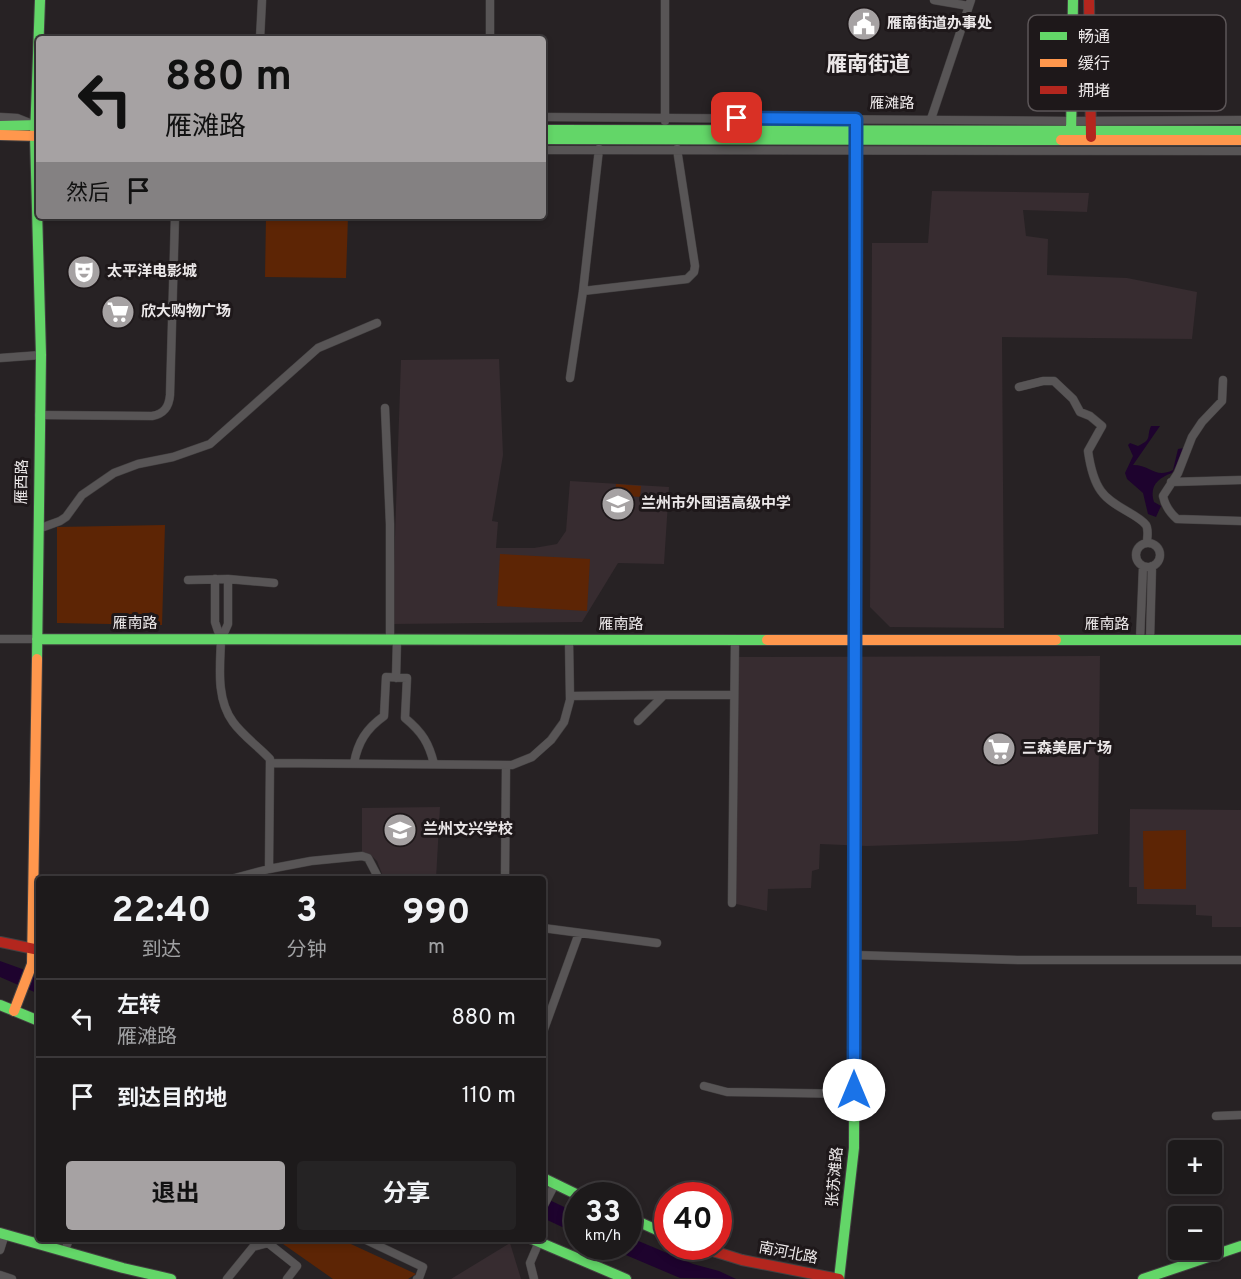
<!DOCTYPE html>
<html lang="zh">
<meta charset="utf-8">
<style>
body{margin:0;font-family:Overpass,"Noto Sans SC",sans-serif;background:#252324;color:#f1f3f6;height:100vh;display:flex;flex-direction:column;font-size:22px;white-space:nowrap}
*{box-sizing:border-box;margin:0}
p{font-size:20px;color:#a0a1a3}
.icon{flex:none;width:33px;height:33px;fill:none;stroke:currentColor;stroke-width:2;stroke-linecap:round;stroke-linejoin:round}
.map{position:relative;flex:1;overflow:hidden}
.sheet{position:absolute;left:36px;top:876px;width:510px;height:366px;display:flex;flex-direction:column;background:#1d1a1b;border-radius:6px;box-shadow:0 3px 9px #0003,0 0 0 2px #3b383a}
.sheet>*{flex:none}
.guide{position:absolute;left:36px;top:36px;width:510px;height:183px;border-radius:6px;box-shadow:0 3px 9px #0003,0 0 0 2px #3b383a;background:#a6a2a3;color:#111;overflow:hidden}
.buttons{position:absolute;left:1168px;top:1140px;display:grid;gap:12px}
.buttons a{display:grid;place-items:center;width:54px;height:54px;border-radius:6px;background:#1d1a1b;box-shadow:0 3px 9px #0003,0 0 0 2px #3b383a;font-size:30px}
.speed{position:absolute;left:564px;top:1182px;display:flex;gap:12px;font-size:30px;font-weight:700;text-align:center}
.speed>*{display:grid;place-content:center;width:78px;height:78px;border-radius:50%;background:#1d1a1b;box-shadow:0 3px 9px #0003,0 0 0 2px #3b383a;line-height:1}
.speed small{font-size:15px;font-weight:400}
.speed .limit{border:9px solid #d22;background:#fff;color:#111}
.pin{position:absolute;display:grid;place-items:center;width:51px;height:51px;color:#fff;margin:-26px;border-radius:12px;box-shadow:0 3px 9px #0006}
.me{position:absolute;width:66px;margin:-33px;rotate:0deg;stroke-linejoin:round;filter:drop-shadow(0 0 4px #0008)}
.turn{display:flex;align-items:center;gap:21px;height:126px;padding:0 30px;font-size:27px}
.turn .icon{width:78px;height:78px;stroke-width:2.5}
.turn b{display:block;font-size:42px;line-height:51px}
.then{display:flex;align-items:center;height:57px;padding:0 30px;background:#0003;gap:12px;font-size:22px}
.eta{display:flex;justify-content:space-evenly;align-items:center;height:102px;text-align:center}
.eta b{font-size:36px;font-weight:700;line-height:42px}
.cta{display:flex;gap:12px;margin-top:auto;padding:12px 30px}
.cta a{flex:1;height:69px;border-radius:6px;background:#a6a2a3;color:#111;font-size:24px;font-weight:700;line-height:69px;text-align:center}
.cta a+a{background:#252324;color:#f1f3f6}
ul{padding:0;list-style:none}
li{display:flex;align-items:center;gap:18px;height:78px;padding:0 30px;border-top:2px solid #3b383a}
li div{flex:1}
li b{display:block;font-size:22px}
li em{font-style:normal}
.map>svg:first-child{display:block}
.built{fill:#372c30}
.green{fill:#5d2505}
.water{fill:#1e032e}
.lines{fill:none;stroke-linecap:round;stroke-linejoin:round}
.street-casing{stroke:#434041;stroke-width:9}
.fast-casing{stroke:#434041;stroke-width:12}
.slow-casing{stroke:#434041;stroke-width:12}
.jam-casing{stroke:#434041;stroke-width:12}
.street{stroke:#585556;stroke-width:8}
.fast{stroke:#63d668;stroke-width:10}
.slow{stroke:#ff974d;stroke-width:10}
.jam{stroke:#b3261e;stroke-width:10}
.route-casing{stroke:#114b97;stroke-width:15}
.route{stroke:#1a73e8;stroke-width:10}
.labels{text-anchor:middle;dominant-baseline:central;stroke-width:6;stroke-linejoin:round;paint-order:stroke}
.poi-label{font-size:15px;font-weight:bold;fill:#ebe7e8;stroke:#1e181a;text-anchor:start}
.street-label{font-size:15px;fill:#ebe7e8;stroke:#1e181a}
.district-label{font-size:21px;font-weight:bold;fill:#ebe7e8;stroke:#1e181a}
.key{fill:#1e181a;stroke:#5c5658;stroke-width:1.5}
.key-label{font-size:16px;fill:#ebe7e8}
</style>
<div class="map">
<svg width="1241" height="1279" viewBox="0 0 1241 1279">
<rect width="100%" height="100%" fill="#272224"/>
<!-- built -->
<path class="built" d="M932 191 1089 193 1087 212 1023 210 1026 236 1048 239 1047 275 1127 278 1197 292 1192 339 1002 337 1004 628 890 627 870 607 872 243H928Z
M499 359 503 455 492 521 498 522 496 548H534L557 544 566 531 570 481 669 487 664 564 618 563 582 622 392 624 401 360Z
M1100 656 1098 834 1017 841 867 846 820 844 819 869 812 871 811 888 768 889 767 911 732 903 731 657Z
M440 807 436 879H384L377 861 371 855 362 852V808Z
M1130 809 1241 810V927H1212V916L1196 915V905L1137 904V887H1129Z
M510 1243 521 1279H451Z"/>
<!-- green -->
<path class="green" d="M266 216H348L346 278 265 277Z
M616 484 641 486 640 497 615 495Z
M165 525 162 625 57 623V527Z
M500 554 590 559 587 611 497 606Z
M1186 830V889H1144L1143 831Z
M276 1239H340L416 1274 408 1279H333Z"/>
<!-- water -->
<path class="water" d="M1151 426H1160L1133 465C1151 465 1155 479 1173 470L1178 449 1184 448 1185 450 1172 473C1158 478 1149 486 1154 502L1161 506 1156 517 1148 514 1143 493 1127 479 1125 473 1133 456 1128 445 1130 443 1138 446C1153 439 1146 437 1151 426Z
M0 961 39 975V994L0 977Z
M543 1197 577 1213V1234L543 1218Z
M629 1237 693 1264 719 1271 736 1279 680 1278 607 1247 628 1246Z"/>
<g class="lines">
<!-- street casing -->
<g class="street-casing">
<path id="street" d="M490 0V39
M665 0V121
M934 0 969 6
M260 39 262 0
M0 117 17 118 32 124
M543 117 1071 121 1241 120
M931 119 971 0
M543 150 1241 151
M583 291 687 279 694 272 695 266 677 149
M0 358 41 355
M570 378 583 291 599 149
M1223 380 1222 401 1202 422 1192 437 1178 473 1163 496C1165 506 1169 512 1177 519L1241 521
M1019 387 1043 381H1054L1073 399 1080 412 1090 416 1102 426 1088 451C1090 465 1093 480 1101 491 1112 507 1138 514 1146 525 1149 530 1147 537 1147 543
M385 408 390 524V640
M39 415 152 416C164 414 169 407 170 395L175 216
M1171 482 1241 480
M38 529 60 521 66 517 82 495 114 473 138 464 173 457 210 444 318 348 377 323
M1136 555a12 12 0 1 1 24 0a12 12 0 1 1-24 0Z
M215 579V622L221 640 228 624V579
M188 580 228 579 274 583
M0 639H37
M221 640C220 667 216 699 233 722 243 736 259 747 270 759L269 869 231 879
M1140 640 1143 567
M1150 640 1152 566
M396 678 397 640
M570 696 664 695
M638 721 664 695H734
M270 763 512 765 532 757 551 740 564 722 570 700 569 640
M354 763C358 742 366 729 384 716L386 677 407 678 405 718C422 732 429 743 434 764
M269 869 311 861 362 856 368 858 379 879
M505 879 506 765
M732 903 735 640
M543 928 657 943
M854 955 1018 960H1241
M543 1032 579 933
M704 1086 727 1092 854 1094
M1216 1116 1241 1115
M543 1207 555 1184
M364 1239 423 1267 419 1278 417 1279
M0 1250 5 1234
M65 1251 69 1239
M0 1275 12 1279
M227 1279 253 1247 268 1243 297 1266 287 1279
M534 1279 530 1263 539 1242"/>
</g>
<!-- fast casing -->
<g class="fast-casing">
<path id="fast" d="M0 126 39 125
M543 130 1241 131
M1071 138 1073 0
M543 139 1061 140
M857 246V131
M37 639 767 640
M1056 640H1241
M37 659 41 355 35 136 40 0
M0 1005 39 1021
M543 1178 580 1196
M628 1217 668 1235
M0 1233 123 1268 171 1279
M532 1239 626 1279
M839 1279 854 1148 856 627
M1143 1279 1241 1246"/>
</g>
<!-- slow casing -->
<g class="slow-casing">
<path id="slow" d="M0 135 39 136
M1061 140H1241
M856 627 857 246
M767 640H1056
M14 1011 32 964 37 659"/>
</g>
<!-- jam casing -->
<g class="jam-casing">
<path id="jam" d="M1089 0 1091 137
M0 942 39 950
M697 1246 742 1260 839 1279"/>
</g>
<!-- street -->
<use href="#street" class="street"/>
<!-- fast -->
<use href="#fast" class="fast"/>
<!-- slow -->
<use href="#slow" class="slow"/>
<!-- jam -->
<use href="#jam" class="jam"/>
</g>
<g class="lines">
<!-- route casing -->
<g class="route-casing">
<path id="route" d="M737 118 856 119 854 1090"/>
</g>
<!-- route -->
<use href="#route" class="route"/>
</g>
<!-- icons -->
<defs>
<g id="civic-disc" transform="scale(1.725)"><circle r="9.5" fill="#a6a2a3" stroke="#1e181a"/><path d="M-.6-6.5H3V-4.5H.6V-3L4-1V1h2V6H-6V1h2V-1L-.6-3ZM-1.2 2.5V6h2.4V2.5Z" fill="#fff"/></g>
<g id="theatre-disc" transform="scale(1.725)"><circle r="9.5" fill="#a6a2a3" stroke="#1e181a"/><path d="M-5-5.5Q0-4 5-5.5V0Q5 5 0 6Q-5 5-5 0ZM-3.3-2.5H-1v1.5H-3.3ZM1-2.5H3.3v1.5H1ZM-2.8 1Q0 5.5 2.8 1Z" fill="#fff"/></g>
<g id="supermarket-disc" transform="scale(1.725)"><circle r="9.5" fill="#a6a2a3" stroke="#1e181a"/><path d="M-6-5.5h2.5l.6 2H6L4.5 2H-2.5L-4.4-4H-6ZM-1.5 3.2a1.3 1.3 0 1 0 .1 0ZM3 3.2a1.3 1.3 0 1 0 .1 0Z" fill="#fff"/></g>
<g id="university-disc" transform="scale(1.725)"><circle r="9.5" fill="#a6a2a3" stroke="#1e181a"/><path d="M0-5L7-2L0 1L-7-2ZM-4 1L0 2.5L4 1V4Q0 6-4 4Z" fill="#fff"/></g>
<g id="school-disc" transform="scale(1.725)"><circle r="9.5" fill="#a6a2a3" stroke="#1e181a"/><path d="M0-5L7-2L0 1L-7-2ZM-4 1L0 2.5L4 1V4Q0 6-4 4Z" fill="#fff"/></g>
</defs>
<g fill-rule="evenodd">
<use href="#civic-disc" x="864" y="24"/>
<use href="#theatre-disc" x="84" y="272"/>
<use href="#supermarket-disc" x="118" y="312"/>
<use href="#university-disc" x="618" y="504"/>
<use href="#supermarket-disc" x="999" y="749"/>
<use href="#school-disc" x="400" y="830"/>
</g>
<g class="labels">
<!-- poi labels -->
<g class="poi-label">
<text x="887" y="24">雁南街道办事处</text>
<text x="107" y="272">太平洋电影城</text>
<text x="141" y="312">欣大购物广场</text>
<text x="641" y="504">兰州市外国语高级中学</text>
<text x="1022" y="749">三森美居广场</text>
<text x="423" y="830">兰州文兴学校</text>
</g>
<!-- street labels -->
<g class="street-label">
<text x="892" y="104">雁滩路</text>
<text transform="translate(23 482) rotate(-89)">雁西路</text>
<text x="135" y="624">雁南路</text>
<text x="621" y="625">雁南路</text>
<text x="1107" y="625">雁南路</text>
<text transform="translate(836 1177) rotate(-85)">张苏滩路</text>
<text transform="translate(788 1254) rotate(11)">南河北路</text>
</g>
<!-- district labels -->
<g class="district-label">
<text x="868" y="65">雁南街道</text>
</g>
</g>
<!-- legend -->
<rect x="1028" y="15" width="198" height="96" rx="9" class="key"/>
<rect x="1040" y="32" width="27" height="8" fill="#63d668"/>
<rect x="1040" y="59" width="27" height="8" fill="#ff974d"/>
<rect x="1040" y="86" width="27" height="8" fill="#b3261e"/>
<g class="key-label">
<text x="1078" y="42">畅通</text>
<text x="1078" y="69">缓行</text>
<text x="1078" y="96">拥堵</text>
</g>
</svg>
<div class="buttons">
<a>+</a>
<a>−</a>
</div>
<div class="speed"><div>33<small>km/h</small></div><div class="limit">40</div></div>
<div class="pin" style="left:737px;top:118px;background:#d93025"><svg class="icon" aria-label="arrive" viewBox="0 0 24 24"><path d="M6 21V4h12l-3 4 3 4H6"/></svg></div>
<svg class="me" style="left:854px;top:1090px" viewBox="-20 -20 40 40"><circle r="19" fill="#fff"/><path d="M0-13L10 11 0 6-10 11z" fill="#1a73e8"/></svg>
<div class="guide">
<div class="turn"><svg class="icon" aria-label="left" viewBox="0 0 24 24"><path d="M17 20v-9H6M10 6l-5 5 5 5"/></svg><div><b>880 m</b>雁滩路</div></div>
<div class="then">然后<svg class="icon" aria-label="arrive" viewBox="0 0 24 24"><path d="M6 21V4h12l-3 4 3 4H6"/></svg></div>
</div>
<section class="sheet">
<div class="eta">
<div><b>22:40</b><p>到达</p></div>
<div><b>3</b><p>分钟</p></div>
<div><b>990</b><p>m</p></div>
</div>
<ul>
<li><svg class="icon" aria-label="left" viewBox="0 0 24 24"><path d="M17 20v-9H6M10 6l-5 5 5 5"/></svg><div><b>左转</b><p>雁滩路</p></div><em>880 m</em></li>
<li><svg class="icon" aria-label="arrive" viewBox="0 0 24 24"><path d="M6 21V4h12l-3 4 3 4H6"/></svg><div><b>到达目的地</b></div><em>110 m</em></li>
</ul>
<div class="cta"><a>退出</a><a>分享</a></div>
</section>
</div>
